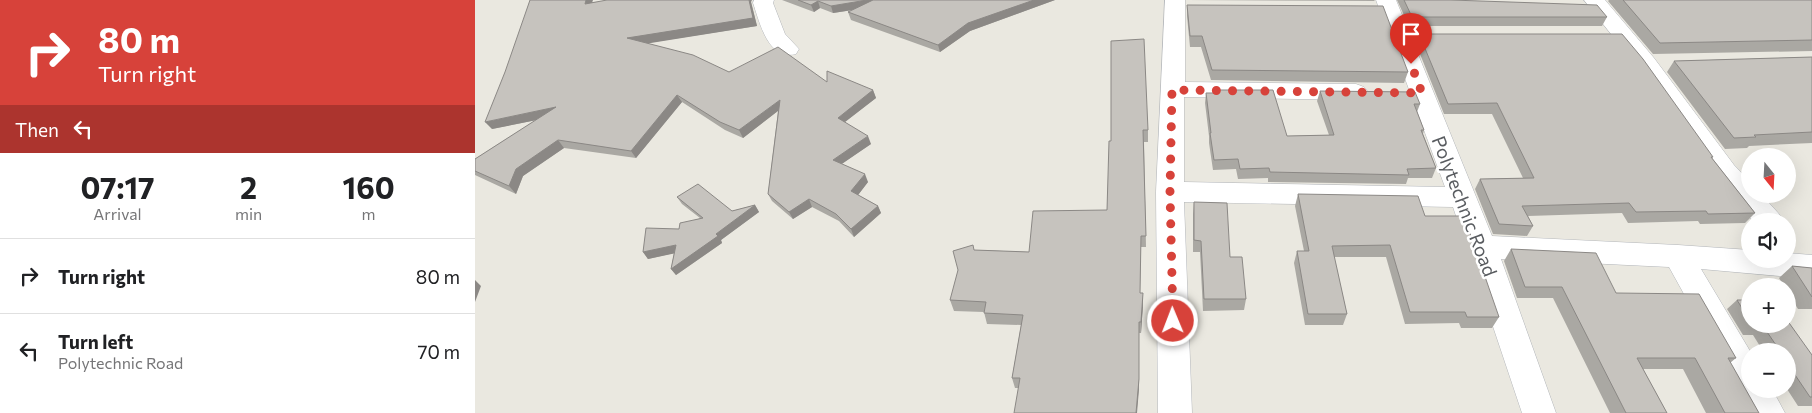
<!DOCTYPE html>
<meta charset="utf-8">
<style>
body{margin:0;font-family:Commissioner,sans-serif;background:#f6f6f6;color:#202124;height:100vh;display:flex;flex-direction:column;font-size:19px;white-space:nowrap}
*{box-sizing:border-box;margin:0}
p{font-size:16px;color:#757577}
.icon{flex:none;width:28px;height:28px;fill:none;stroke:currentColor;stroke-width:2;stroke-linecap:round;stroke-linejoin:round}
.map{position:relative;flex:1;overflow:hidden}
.sheet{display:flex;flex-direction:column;background:#fff;width:475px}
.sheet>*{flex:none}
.banner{background:#d7423a;color:#fff;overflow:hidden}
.needle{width:32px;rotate:162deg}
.controls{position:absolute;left:1266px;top:148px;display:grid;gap:10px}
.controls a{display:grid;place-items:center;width:55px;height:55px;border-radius:50%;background:#fff;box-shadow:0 5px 20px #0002;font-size:25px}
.pin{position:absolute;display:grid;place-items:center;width:42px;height:42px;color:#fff;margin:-51px -21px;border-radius:50% 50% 50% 0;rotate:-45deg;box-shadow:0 0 5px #0007}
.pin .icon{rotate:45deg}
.me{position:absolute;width:55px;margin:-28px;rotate:359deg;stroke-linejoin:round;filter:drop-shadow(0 0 4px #0008)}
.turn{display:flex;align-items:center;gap:18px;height:105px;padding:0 15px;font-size:22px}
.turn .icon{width:65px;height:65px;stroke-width:2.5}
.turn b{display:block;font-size:35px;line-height:42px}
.then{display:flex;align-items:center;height:48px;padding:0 15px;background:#0003;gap:10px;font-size:19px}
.eta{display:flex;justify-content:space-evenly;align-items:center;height:85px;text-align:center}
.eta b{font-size:30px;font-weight:700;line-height:35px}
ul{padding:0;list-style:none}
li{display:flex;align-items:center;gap:15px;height:75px;padding:0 15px;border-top:1px solid #e0e0e0}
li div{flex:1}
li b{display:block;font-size:19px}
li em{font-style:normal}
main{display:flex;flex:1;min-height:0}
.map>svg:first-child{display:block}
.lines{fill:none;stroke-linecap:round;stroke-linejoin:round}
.minor-casing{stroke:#b3b6ba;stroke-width:1}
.minor{fill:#fff;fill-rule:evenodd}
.wall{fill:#aaa8a3}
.shaded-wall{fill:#8b8885}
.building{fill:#c6c3be;stroke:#8b8885}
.route{stroke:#d7423a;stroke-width:9;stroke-dasharray:0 16.2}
.labels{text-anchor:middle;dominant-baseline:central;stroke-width:5;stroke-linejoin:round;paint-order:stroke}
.street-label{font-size:19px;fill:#595c60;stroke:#fff}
</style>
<main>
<section class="sheet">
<div class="banner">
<div class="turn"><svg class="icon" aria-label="right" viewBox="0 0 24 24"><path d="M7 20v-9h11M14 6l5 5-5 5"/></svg><div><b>80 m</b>Turn right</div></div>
<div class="then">Then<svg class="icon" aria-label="left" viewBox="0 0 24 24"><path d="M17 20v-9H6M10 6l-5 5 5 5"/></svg></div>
</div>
<div class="eta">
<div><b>07:17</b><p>Arrival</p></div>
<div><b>2</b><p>min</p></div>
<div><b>160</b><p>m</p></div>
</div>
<ul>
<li><svg class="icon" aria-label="right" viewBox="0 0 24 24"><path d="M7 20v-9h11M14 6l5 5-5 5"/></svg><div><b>Turn right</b></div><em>80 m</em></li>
<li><svg class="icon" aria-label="left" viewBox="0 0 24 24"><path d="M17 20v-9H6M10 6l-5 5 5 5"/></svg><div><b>Turn left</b><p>Polytechnic Road</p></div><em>70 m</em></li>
</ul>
</section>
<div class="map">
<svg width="1337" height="413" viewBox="0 0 1337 413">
<rect width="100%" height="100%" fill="#eae8e0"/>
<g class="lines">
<!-- minor casing -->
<g class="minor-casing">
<path id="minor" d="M279 0H299L298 3 310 34 324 49 321 54C293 61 285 23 278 3Z
M690 0H710V82L881 84 889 87 893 92 889 97 881 100 709 97V182L970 187 901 0H921L1017 236 1203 245 1275 250V259H1312V253L1337 255V279L1226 269 1275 351V389H1297L1310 413H1275L1194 267 1026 259 1081 413H1047L978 207 709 202 717 413H683L681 192Z
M1109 0H1130L1179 58 1259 165 1275 182V194H1286L1304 214 1308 221H1278L1241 179 1163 68Z"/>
</g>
<!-- minor -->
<use href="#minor" class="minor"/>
</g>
<!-- wall -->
<path class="wall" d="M307 0H580L495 31 465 52 376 20 373 12 378 10 358 13 345 8 339 12Z
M712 0H900L899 1Z
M922 0H976L1132 17 1127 26H934Z
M1134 0H1337V51L1178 54 1133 1Z
M117 2H276L282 26 172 43 254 72 352 82 398 90 401 98 370 122 396 144 366 164 393 182 383 195 403 206 406 213 379 237 364 221 337 207 318 219 297 201 293 194 303 111 268 138 250 130 207 102 161 158 89 148 48 176 41 194 0 175V159L61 120 17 129Z
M712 5 933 72 929 83 736 80 726 47H715L712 16Z
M944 34 1238 157 1237 158 1280 213 1270 223 1225 224 1223 221 1153 223 1147 213 1053 216 1058 226 1052 236 1018 234 1000 189 1005 179 1048 178 1017 114H969L941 44Z
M636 41 673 130V142H669L671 247H666L665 293 668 304 666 333H664V389L540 388 537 378 546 325 512 324 509 312 479 311 475 300 499 250 554 252 632 210 636 141Z
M1337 57V143L1274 146 1272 148 1250 149 1192 72 1199 61Z
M742 90 812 136 854 135 842 101 845 91 945 104 942 112 949 130 948 134 961 168 957 178H933L931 184 793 182V178L763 179 761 169 738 170 734 143V136L730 103 731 93H742Z
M823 194 950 216 1024 317 1017 328H986L984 323 930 324 911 257H859L872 314 868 325H830L819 263 822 251H829L820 206Z
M202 197 257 211 280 205 284 212 246 240 247 243 201 275 196 269 199 253 173 259 168 252 204 229 225 218 207 204Z
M719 202 755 257 771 299 769 310 728 311 725 252H718V214Z
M1036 249 1141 293 1261 358 1255 363 1284 413H1231L1208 369H1168L1192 413H1135L1078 298H1042L1029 261Z
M1317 266 1337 268V309H1323L1312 291V286H1309L1304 278Z
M1262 300H1275V324H1312L1337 355V406H1323L1312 389V351H1288L1278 335H1268L1252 309Z"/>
<!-- shaded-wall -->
<path class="shaded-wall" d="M111 0H118L114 11 110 4Z
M274 0H277L276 2 282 26 157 46 152 38Z
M392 0H401L403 6 358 13 356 6Z
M559 0H580L495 31 465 52 463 45 493 23Z
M343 1 345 8 339 12 336 5Z
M398 90 401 98 366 125 363 118Z
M202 95 207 102 161 158 156 151Z
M305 100 308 107 268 138 264 130Z
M81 107 87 115 17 129 10 122Z
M393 136 396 144 361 168 358 160Z
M83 140 89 148 48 176 41 194 34 186 41 169Z
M390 174 393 182 380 199 376 191Z
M334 199 337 207 318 219 314 212Z
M280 205 284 212 246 240 247 243 201 275 196 269 241 234Z
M403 206 406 213 379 237 376 229Z
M201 245 206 252 173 259 168 252Z
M0 280 6 286 0 302Z
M668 293V304L666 333V322Z
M664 322V389L662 413H661Z"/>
<!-- building -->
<path class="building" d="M55 0H111L110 4 132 0H274L278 18 152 38 218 55 254 72 303 47 352 82V71L398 90 363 118 393 136 358 160 390 174 376 191 403 206 376 229 361 214 334 199 314 212 293 194 305 100 264 130 245 122 202 95 156 151 83 140 41 169 34 186 0 171V159L81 107 10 122 30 72Z
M323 0H392L356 6 343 1 336 5Z
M398 0H559L493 23 463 45 373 12Z
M929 0H976L1122 5 1132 17H937Z
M1148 0H1337V40L1185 43Z
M712 5 908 6 933 72 737 70 727 36H715Z
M944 34H1147L1168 59 1238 157H1236L1280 213 1233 214 1231 211 1161 212 1154 203 1047 206 1058 226 1024 224 1005 179 1059 178 1022 103 973 104Z
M669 39 673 130H668L671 236H666L665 293H668L666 322H664V379L661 413H539L545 378H537L548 315 509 313 511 302 475 300 483 270 478 251 498 245 499 250 554 252 558 211 632 210 634 141H636V41Z
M1337 57V132L1279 135 1281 137 1259 138 1199 61Z
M742 90H798L812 136 859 135 845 91 940 92 945 104H939L949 130H946L961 168 932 169 934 175 795 172 794 168 765 169 763 159 739 160 735 133H736L731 93H743Z
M223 184 257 211 280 205 241 234 243 236 196 269 201 245 168 252 171 228 204 229 205 223 228 218 202 197Z
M823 194 943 196 950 216H989L1024 317H992L990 312H935L915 245 857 246 872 314H833L822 251H834Z
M719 202 752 203 755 257H767L771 299H729L726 241 719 240Z
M1036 249 1121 253 1141 293 1224 294 1261 358H1253L1284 413H1250L1220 358H1162L1192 413H1151L1087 287H1050Z
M1317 266 1337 268V297Z
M1262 300H1275V321Z
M1312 320 1337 355V397H1335L1312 363V351H1305L1288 326H1278L1276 324H1312Z"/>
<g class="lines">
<!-- route -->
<path class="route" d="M698 321 695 192 697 90 947 93 936 64"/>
</g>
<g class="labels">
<!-- street labels -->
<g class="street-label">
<text transform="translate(990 206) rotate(69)">Polytechnic Road</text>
</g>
</g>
</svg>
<div class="controls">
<a><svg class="needle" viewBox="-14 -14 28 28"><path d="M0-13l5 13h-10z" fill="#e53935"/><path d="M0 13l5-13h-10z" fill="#757577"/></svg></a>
<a><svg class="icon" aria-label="sound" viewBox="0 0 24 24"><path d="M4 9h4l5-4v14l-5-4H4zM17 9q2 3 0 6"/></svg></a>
<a>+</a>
<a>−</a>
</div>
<div class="pin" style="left:936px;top:64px;background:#d93025"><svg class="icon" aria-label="arrive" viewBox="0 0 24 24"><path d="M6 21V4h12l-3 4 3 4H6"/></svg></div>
<svg class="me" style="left:698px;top:321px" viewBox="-20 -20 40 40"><circle r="17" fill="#d7423a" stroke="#fff" stroke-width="3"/><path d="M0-11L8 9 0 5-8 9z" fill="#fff"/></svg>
</div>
</main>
